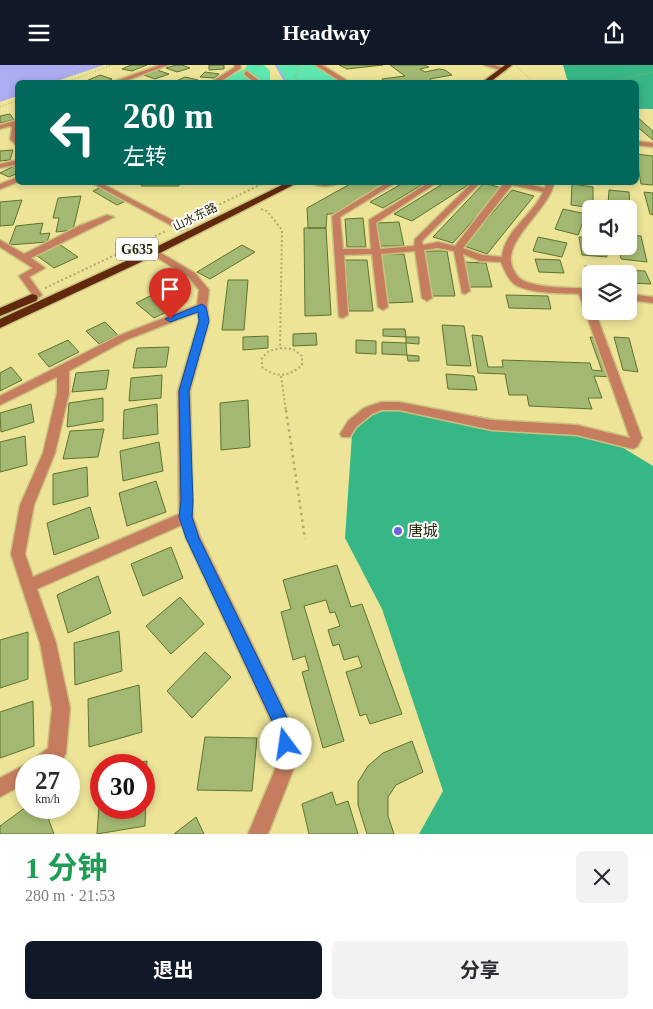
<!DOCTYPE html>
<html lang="zh">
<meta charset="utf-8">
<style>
body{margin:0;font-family:"Times New Roman","Noto Sans SC",serif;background:#f2f2f3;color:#2b2b33;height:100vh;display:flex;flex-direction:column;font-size:19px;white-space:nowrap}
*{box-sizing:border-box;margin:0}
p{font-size:16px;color:#7c7c81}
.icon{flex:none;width:28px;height:28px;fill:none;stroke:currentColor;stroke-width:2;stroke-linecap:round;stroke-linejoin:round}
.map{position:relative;height:769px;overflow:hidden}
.details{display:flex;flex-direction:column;background:#fff;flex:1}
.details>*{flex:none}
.guide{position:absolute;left:15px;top:15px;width:624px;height:105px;border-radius:8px;box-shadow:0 2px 8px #0003;background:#00695c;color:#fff;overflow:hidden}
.fabs{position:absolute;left:582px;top:135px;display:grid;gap:10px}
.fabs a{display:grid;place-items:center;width:55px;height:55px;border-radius:8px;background:#fff;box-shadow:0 2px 8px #0003;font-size:25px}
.speed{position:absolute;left:15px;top:689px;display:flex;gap:10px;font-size:25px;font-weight:700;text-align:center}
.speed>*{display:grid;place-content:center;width:65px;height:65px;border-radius:50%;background:#fff;box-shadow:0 2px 8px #0003;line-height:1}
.speed small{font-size:12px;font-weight:400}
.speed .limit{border:8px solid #d22;background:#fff;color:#111}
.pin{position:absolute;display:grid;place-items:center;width:42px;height:42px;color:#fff;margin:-51px -21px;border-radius:50% 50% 50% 0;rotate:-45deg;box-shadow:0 0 5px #0007}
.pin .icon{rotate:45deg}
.me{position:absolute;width:55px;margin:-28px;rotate:346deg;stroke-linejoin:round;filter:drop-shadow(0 0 4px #0008)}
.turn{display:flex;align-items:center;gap:18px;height:105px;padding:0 25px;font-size:22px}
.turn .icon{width:65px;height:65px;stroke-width:2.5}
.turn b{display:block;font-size:35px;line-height:42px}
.round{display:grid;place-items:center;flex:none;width:52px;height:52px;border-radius:8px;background:#f2f2f3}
.headline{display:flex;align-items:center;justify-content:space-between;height:85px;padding:0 25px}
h1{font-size:30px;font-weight:700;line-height:38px;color:#1e9e55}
.primary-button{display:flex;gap:10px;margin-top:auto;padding:10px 25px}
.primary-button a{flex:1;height:58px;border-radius:8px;background:#111827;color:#fff;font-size:20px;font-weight:700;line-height:58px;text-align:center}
.primary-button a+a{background:#f2f2f3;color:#2b2b33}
header{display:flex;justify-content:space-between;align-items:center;height:65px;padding:0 25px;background:#111827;color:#fff;font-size:22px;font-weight:700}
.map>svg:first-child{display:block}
.green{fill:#5fe8af}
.forest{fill:#38b786}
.water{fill:#abacf2}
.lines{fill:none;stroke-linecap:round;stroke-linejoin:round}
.stream{stroke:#abacf2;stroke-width:2}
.building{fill:#a3b973;stroke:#5f732e}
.minor-casing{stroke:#cac27e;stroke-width:3}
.highway-casing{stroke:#cac27e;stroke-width:3}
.path-far2{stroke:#b1aa6b;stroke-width:1;stroke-dasharray:1 2;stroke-linecap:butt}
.path-far1{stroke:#b1aa6b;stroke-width:2;stroke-dasharray:2 2.5;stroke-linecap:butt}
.path{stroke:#b1aa6b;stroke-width:2.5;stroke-dasharray:2.5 4;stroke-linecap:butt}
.minor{fill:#c67d5f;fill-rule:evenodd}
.highway{fill:#61280e;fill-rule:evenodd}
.route{fill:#1a73e8;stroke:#114b97}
.poi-dot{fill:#6e63dd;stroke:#fff;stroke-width:2}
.labels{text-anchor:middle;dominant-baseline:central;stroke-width:4;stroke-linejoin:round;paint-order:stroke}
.far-street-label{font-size:12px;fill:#292605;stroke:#fff}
.shield{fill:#fff;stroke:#696750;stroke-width:1}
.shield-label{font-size:14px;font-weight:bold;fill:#292605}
.poi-label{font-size:15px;fill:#292605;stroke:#fff;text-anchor:start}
</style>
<header><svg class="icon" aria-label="menu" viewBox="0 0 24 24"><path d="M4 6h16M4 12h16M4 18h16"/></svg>Headway<svg class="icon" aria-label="share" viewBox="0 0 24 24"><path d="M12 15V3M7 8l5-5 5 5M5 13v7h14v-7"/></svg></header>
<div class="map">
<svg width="653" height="769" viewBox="0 0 653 769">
<rect width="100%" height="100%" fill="#ede498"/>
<!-- green -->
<path class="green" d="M247 0H264L270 6V17L218 18 246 3Z
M276 0H317L342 17H285Z"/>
<!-- forest -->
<path class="forest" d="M563 0H653V44H636V18L571 17 567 14Z
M408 339 607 373 653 401V769H419L443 726 382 544 345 473 353 355Z"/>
<!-- water -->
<path class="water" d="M0 0H104L54 17 18 18 17 31 0 37Z"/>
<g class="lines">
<!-- stream -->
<path class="stream" d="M276 0 286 18"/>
</g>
<!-- building -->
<path class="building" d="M131 0H147L132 6 122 4Z
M176 0H182L190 3 177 7 166 3Z
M209 0H224V4L209 5Z
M339 0H383L347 4Z
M390 0H425L429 2 420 4 425 7 439 4 445 5 452 10 430 14 433 18H382L380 16H383L382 14 405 11Z
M157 5 169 9 155 14 144 10Z
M205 7 219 9 214 13 200 12Z
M100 10 112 14 104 18 86 16Z
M185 12 198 15 192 18 174 17Z
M10 49 14 55 0 58V51Z
M636 51 653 66V75L636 61Z
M13 85 10 95 0 96V86Z
M636 89 653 91V120L641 119Z
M18 99V108L9 112 0 108Z
M143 118H180L179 121H141Z
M352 118H387L333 149H327L326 163H308L307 143Z
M403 118H425L383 143 370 137Z
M444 118H463L468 120 412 156 394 149Z
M484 118 502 123 453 178 433 172Z
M572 119 593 122V143L571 140Z
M101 122 126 136 117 140 93 126Z
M512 125 534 131 487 189 464 181Z
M609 125 629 127 630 143 608 140Z
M644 127 653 128V150L650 149Z
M81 131 73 165 56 167 59 153H53L58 133Z
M22 135 13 160 0 161V137Z
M563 144 586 149 578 170 555 164Z
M363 153 366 182H347L345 154Z
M399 157 404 181H380L377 158Z
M43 158 40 169 50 168 47 177 9 180 16 161Z
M304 163H326L331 250 305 251Z
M629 170 641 171 647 197 621 194 619 181H629Z
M538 172 567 178 562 192 533 186Z
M579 172 591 173V181H605L607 192 582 190Z
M59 179 78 192 54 203 36 190Z
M242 180 255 187 210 214 197 207Z
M424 186H447L455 231H430Z
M380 189H404L413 237 387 238Z
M535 194 560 195 564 208 539 207Z
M345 195H367L373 246H349Z
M464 197 486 198 492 222H469Z
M585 201 606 202 608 209H591V215H589Z
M625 205 645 206 651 219 631 218 629 209Z
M228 215H248L244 265H222Z
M156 228 175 243 154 253 136 238Z
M506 230 548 231 551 244 509 243Z
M105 257 118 270 99 279 86 266Z
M442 260 464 261 471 301 447 300Z
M383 264H405L406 272 383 271Z
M316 268 317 280 293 281V269Z
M472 270 482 271 488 302H503L502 295 590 298 592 305 602 306 590 272 598 273 613 312 594 311 602 333H588L592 344 529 341 527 330H509L505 309 478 308Z
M268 271V283L243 285V272Z
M406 272H419V279L406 278Z
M614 272 629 273 638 307 623 305Z
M68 275 79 287 49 302 38 289Z
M356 275 376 276V289L356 288Z
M382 277 406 278 407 290 382 289Z
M169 282 166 302 133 303 137 283Z
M407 290 419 291V296H408Z
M11 302 22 315 0 326V308Z
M109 305 106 324 72 327 76 308Z
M446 309 474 311 477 325 448 324Z
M162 310 161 333 129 336 131 313Z
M103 333V356L67 362 69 338Z
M248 335 250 382 221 385 220 338Z
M31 339 34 357 1 367 0 348Z
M157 339 158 369 123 374 124 345Z
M104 364 98 392 63 394 70 366Z
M25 371 27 400 0 407V377Z
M159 377 163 406 123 416 120 386Z
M87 402 88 431 53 440V409Z
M156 416 166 447 127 461 119 428Z
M90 442 99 473 54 490 47 458Z
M171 482 183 513 143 531 131 499Z
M337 500 351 542 362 539 402 649 370 659 366 649 360 651 346 607 362 602 358 591 344 595 339 579 333 581 328 565 340 561 335 547 330 548 326 535 304 541 344 676 323 683 302 607 309 605 305 591 293 595 281 547 291 544 283 515Z
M98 511 111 548 68 568 57 530Z
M180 532 204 559 171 589 146 561Z
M119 566 122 606 75 620 74 578Z
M28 567V614L0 623V575Z
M205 587 231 612 192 653 167 626Z
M139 620 142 667 89 682 88 634Z
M33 636 34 681 0 693V647Z
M205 672 257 673 252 726 197 725Z
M412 676 423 707 396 720 388 732V751L394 769H367L358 740V717L368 701 383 688Z
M147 696 145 761 97 769 101 713V742H144V700H123Z
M332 727 336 740 348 736 358 769H309L302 739Z
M26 742H44L54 769H0V761Z
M196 752 204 769H174Z"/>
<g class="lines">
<!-- minor casing -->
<g class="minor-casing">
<path id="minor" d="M160 0H168L120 18H110Z
M234 0H240L241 3 218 18H210L235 2Z
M315 0H322L351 18H343Z
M484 0H494L507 4 504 6Z
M246 6 248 7 262 18H255L244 9Z
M18 55V59L16 60 18 62V82L10 74 12 63 10 61 0 64V60Z
M636 76 653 78V82L636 80Z
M18 95V99L0 103V99Z
M18 112V117L0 124V119Z
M92 118H101L187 163 180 165Z
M312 118H338C332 122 318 122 312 118Z
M386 118H395L340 152 343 184H371L369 155 428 118H436L376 158 380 184 414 181 415 174 472 118H480L422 176 423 180 438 177 455 181 504 118H523L545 123 546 118H554C549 146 500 176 513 204 517 212 521 216 530 218 549 224 571 222 591 224V230H589L591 246H595L642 373 637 382 633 384 577 370 492 365 399 345H382L372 349 356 362 350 372H342L340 369 348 356 364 343 381 337H399L492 355 577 360 630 373 579 229C563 228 525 229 513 218 507 212 504 205 501 197L480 196 463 189 470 226 465 229 462 228 454 186 438 183 424 185 432 233 427 236 422 233 415 186 381 189 388 242 383 245 378 242 372 189 344 190 348 250 343 253 339 252 332 151ZM512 120 543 127C533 150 504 166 502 192L482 190 463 183Z
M107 150 114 152 31 193 45 203 29 212 42 230 40 232H34L19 211 33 203 0 182V175L24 189 79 161Z
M154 184 195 208 209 225 207 242 209 256 190 326 193 452 200 472 293 663 297 695 268 769H248L279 695 275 664 186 473 182 460 37 524 56 578 70 643 66 688C60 703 45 700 31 700L34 694 48 683 52 643 40 578 11 489 20 440 43 388 57 328V312L0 340V331L118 271 197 240 199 225 189 212 151 189 150 187ZM198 247 199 256 178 326 179 449 33 512 25 489 34 440 55 388 69 328V306L126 275Z
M629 229 653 232V238L629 235Z
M26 699 29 700H26V718L0 732V713Z"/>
</g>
<!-- highway casing -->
<g class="highway-casing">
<path id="highway" d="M505 0H512L489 18H481Z
M286 118H297L158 189 0 263V254L150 185Z
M32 229 36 230 38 233 36 236 0 251V243Z"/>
</g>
<!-- path-far2 -->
<path class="path-far2" d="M294 0 309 4
M297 1 299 7 295 11 298 18
M516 1 535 18
M253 3 261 0
M49 18 89 0
M64 18 112 0
M583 18 616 15 653 7
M0 42 18 35"/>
<!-- path-far1 -->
<path class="path-far1" d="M261 144 267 146 282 165 280 283
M187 155 264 118
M45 223 166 166
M280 283 293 284 302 291V300C289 312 276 313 262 302V293L269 286Z
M281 311 286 346"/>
<!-- path -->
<path class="path" d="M286 345 305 474"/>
<!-- minor -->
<use href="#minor" class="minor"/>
<!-- highway -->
<use href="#highway" class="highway"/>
</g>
<!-- route -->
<path class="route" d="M202 239 206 242 209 256 189 326 193 436 192 452 199 473 292 663 294 679 292 685 286 687 280 685 276 664 186 473 179 452 181 436 179 326 199 256 198 247 170 257 165 254Z"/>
<!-- markers -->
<circle class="poi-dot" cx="398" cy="466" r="5"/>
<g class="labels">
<!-- far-street labels -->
<g class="far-street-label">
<text transform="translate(195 152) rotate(-26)">山水东路</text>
</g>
<!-- shield labels -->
<rect class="shield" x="116" y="172.5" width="42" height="23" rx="4"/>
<g class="shield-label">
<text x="137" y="184">G635</text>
</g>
<!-- poi labels -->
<g class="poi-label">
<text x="408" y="466">唐城</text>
</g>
</g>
</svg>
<div class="fabs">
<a><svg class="icon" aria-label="sound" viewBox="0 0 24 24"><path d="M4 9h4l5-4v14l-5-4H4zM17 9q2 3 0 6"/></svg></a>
<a><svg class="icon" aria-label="layers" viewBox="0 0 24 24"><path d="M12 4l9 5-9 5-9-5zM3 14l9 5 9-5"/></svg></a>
</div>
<div class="speed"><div>27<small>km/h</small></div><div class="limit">30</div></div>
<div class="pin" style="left:170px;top:254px;background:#d93025"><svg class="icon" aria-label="arrive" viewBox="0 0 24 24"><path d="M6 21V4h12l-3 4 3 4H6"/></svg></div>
<svg class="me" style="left:286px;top:679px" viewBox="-20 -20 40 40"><circle r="19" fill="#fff"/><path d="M0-13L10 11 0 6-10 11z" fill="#1a73e8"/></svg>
<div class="guide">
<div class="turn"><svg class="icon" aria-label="left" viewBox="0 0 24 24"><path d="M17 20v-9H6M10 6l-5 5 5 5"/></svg><div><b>260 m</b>左转</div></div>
</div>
</div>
<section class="details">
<div class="headline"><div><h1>1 分钟</h1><p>280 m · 21:53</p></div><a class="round"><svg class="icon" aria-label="close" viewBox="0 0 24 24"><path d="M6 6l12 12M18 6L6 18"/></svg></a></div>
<div class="primary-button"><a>退出</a><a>分享</a></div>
</section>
